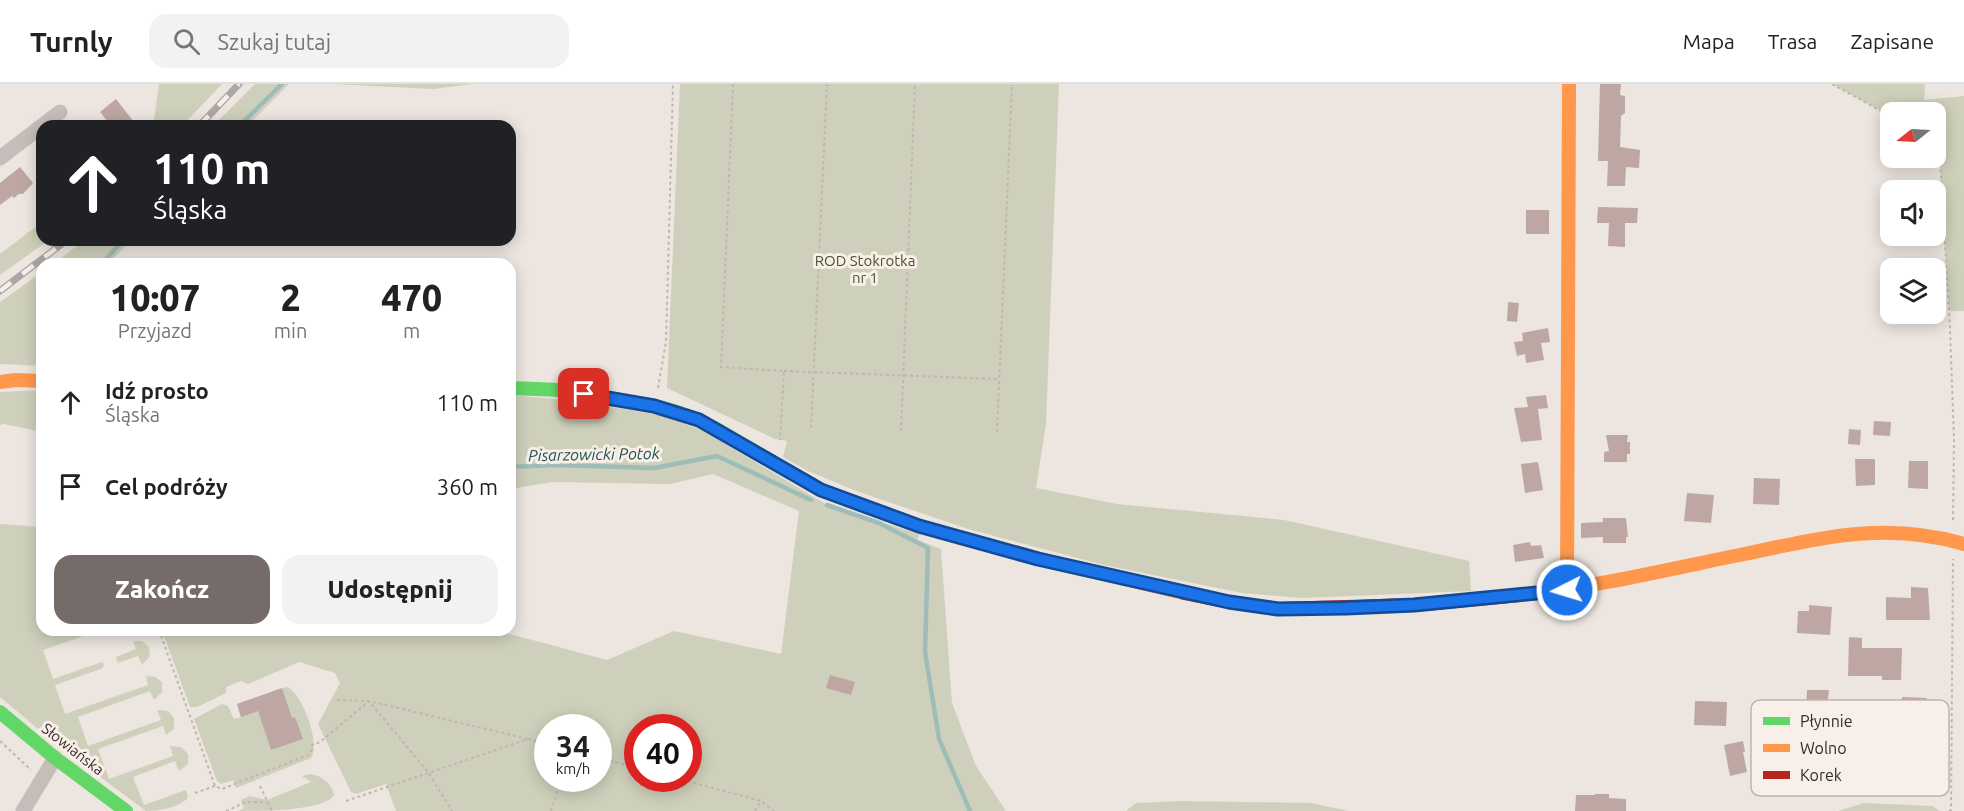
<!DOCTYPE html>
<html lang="pl">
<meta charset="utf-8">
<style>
body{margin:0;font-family:Ubuntu,sans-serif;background:#f2f2f2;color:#222;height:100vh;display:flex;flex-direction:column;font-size:22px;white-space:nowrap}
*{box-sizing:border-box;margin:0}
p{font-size:20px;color:#767676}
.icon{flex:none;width:33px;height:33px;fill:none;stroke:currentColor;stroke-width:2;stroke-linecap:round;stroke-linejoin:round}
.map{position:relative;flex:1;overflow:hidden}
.side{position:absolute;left:36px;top:174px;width:480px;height:378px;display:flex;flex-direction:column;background:#fff;border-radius:18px;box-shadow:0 3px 15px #0003}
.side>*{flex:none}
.hud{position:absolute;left:36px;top:36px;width:480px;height:126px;border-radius:18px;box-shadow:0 3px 15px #0003;background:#202124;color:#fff;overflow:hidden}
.needle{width:39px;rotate:252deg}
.tools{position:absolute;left:1880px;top:18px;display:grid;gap:12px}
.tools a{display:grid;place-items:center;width:66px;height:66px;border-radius:12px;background:#fff;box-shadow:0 3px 15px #0003;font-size:30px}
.speed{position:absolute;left:534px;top:630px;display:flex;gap:12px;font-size:30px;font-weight:700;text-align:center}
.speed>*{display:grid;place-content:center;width:78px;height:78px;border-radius:50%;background:#fff;box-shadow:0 3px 15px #0003;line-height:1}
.speed small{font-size:15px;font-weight:400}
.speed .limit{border:9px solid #d22;background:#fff;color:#111}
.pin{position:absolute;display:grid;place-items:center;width:51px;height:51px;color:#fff;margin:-26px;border-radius:12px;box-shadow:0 3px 9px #0006}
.me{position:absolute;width:66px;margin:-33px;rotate:265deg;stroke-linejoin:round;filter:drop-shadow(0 0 4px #0008)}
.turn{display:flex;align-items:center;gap:21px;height:126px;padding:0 18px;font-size:27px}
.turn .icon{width:78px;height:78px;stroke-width:2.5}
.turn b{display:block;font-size:42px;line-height:51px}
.eta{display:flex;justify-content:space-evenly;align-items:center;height:102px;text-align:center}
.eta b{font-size:36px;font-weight:800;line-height:42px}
.button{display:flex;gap:12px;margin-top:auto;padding:12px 18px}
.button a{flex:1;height:69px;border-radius:18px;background:#756b68;color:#fff;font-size:24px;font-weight:800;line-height:69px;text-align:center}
.button a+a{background:#f2f2f2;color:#222}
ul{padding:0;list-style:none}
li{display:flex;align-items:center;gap:18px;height:84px;padding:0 18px}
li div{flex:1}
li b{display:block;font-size:22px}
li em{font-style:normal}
header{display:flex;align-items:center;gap:36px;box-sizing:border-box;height:84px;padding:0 30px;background:#fff;border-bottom:2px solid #e0e0e0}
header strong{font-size:28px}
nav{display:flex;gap:33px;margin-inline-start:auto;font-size:21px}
.search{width:420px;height:54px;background:#f2f2f2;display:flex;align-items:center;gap:15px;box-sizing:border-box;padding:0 21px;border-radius:18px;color:#767676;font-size:22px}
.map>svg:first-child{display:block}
.green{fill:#cfd0bb;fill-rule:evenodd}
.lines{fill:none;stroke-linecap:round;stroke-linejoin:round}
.stream{stroke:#9ebdb8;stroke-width:4.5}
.building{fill:#bea7a3}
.path{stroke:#beb6b2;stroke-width:2;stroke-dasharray:3 3;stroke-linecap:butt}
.street{stroke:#c5bdba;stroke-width:15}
.fast{stroke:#63d668;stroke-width:14}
.slow{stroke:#ff974d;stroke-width:14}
.jam{stroke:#b3261e;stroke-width:14}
.rail-casing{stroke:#aca6a4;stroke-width:7}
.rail{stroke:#f8efe8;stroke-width:4.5;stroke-dasharray:14;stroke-linecap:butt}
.route-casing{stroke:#114b97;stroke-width:15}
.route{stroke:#1a73e8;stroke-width:10}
.labels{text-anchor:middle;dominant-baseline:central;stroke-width:6;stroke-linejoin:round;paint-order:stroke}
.park-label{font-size:15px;fill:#4a522d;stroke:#f8efe8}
.street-label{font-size:15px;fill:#352a28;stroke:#f8efe8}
.water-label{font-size:16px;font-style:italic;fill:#205451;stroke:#f8efe8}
.key{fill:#f8efe8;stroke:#beb4ae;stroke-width:1.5}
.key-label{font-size:16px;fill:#352a28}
</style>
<header>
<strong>Turnly</strong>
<div class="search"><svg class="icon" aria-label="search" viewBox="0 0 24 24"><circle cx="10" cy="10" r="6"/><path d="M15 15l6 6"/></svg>Szukaj tutaj</div>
<nav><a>Mapa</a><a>Trasa</a><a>Zapisane</a></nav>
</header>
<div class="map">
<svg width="1964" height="727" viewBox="0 0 1964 727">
<rect width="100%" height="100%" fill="#ece5e0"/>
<!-- green -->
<path class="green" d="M159 0H222L182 42H153Z
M255 0H289L247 42H213Z
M334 0H473L433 5Z
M680 0H1059L1046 340 1036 404 1117 420 1284 436 1469 477 1471 507 1302 514 1242 509 1104 481 968 445 859 408 808 387 783 373 787 357 775 355 667 304Z
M1832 0H1925L1924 16 1964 12V227H1949L1939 60 1935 58V28H1890V32Z
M42 138V156H49L0 191V170Z
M84 156H132L108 180H54Z
M42 188V282L0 280V218Z
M42 306V348L4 340 0 341V308Z
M510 311 576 317 659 331 702 346 827 421 919 450 918 456 941 465 952 619 976 682 1006 727H396L386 700 356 710 351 708 318 640 340 599 335 589 299 578 248 600 241 597 226 603V609L197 623H190L162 546H495L607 576 674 547 781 570 799 427 713 390 670 400 553 398 510 405ZM548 644H598V694H548ZM638 644H688V694H638Z
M0 440 42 443V546H101L43 566 53 595 102 578 104 581 103 584 55 601 65 630 148 601 146 592 155 593 162 598V608L154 616 150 607 78 633 88 662 161 636 157 626 168 627 174 634V645L166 651 163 642 98 665 109 695 173 672 170 662 181 663 188 670V680L179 687 175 677 133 693 144 721 186 706 188 714C178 724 160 727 146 727L61 664 0 613Z
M133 557H142L149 563 150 572 142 581 138 572 118 579 116 573 136 565Z
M287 603C302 609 321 659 311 674L236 704 233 696 221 700 217 697 194 635 222 620 228 622 234 635 241 633 237 620Z
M310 690C322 692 331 698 334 711 325 727 260 727 239 727L244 724 241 716 250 712 267 716 311 698 302 692Z
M1181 717 1312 719 1348 727H1126L1136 719Z
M1864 719 1933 722 1939 727H1838Z"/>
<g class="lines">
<!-- stream -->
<path class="stream" d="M239 42 282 0
M102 180 123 156
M510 383 556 381 654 384 717 372 811 416
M827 421 879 439 928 464 925 568 939 655 970 727"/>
</g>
<!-- building -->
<path class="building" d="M1600 0H1621L1620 11 1625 12V29L1621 32 1620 63 1640 66 1639 84 1626 83 1625 102H1607L1608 77H1598Z
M116 15 127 29 137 42H111L100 28Z
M20 83 33 99 23 110H19L14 114 12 112 0 121V99Z
M1598 123 1638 124 1637 139H1625V163L1608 162 1609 139H1597Z
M1526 126H1549V150H1526Z
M1508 218 1519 219 1517 238 1507 237Z
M1548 244 1550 258 1541 259 1544 276 1526 279 1525 270 1517 272 1514 258 1523 257 1522 249Z
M1546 311 1548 324 1538 325 1542 356 1521 358 1514 324 1528 323 1526 313Z
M1874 337 1891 338 1890 352 1873 351Z
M1849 345 1861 346 1860 361 1848 360Z
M1606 351H1628L1627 358H1630V370H1627V378H1604V368L1609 367Z
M1855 375H1875V401L1856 402Z
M1909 377H1928V405L1908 404Z
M1538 378 1543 406 1525 409 1521 380Z
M1754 394 1780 395 1779 421 1753 420Z
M1687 409 1714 411 1711 439 1684 437Z
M1603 434H1626L1628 453H1626V459H1603V453L1581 454V439L1603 438Z
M1530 458 1531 462 1541 461 1544 474 1515 478 1513 461Z
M1911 503 1928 504 1930 536H1886V513L1911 514Z
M1809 521 1832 523 1830 551 1797 549 1798 527H1809Z
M1849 553 1862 554V564H1902L1901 596H1882V592H1848Z
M830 591 855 598 851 611 826 604Z
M282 604 292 634 295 633 303 655 271 666 258 627 241 633 237 620Z
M1807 606H1829L1826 633H1819V639L1803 638V626H1806Z
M1902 613 1927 614V651H1906V632H1901Z
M1695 617 1727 618 1726 642 1694 641Z
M1743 657 1745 668H1743L1747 688 1730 692 1724 661Z
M1595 710H1609V714L1626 715V727H1575L1576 711H1595Z"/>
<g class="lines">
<!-- path -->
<path class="path" d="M733 0 721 283 784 287 780 356
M1832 0 1890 32
M1935 58 1939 60 1950 244 1954 356 1953 439
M784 287 999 295
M658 304 666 258 673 0
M811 344 827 0
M901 347 915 0
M997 348 1012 0
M159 546 215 702 222 705 308 671 312 666V661L320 658 369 617 428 688 452 727
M337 616 369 617 528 655
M0 657 31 686
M598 674 638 684
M676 694 761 717 774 727
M260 702 272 727
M195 709 215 702
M346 717 528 655 548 660
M226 727 246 718H267
M551 727 562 694
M755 727 761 717
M1949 727 1951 726 1953 475"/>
<!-- street -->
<path class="street" d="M0 74 60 28
M23 727 55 674"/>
<!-- fast -->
<path class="fast" d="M510 304 561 306 655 322 677 328 699 336 720 347 821 406 851 417
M0 628 55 674 126 727"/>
<!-- slow -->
<path class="slow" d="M0 298 16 296 42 297
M851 417 919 442 1039 475 1184 509
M1567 506 1569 0
M1520 511C1596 503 1670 485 1744 470 1822 454 1885 437 1964 460"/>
<!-- jam -->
<path class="jam" d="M1184 509 1229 518 1278 525 1414 521 1520 511"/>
<!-- rail casing -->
<g class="rail-casing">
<path id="rail" d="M199 42 239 0
M0 207 67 156"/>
</g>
<!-- rail -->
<use href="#rail" class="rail"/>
</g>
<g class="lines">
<!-- route casing -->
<g class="route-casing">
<path id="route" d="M584 310 654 322 699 336 821 406 919 442 1038 475 1229 518 1278 525 1346 524 1414 521 1567 506"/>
</g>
<!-- route -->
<use href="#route" class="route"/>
</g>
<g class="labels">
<!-- park labels -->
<g class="park-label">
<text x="865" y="176">ROD Stokrotka<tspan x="865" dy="17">nr 1</tspan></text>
</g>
<!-- street labels -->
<g class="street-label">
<text transform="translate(73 665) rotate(38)">Słowiańska</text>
</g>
<!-- water labels -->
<g class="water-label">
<text transform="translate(594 370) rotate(-1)">Pisarzowicki Potok</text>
</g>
</g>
<!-- legend -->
<rect x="1751" y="616" width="198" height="96" rx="9" class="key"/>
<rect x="1763" y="633" width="27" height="8" fill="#63d668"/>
<rect x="1763" y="660" width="27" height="8" fill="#ff974d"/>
<rect x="1763" y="687" width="27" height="8" fill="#b3261e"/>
<g class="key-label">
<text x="1800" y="643">Płynnie</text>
<text x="1800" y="670">Wolno</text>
<text x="1800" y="697">Korek</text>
</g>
</svg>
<div class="tools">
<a><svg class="needle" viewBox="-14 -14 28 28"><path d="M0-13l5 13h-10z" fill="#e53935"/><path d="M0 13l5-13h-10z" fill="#767676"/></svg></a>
<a><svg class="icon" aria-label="sound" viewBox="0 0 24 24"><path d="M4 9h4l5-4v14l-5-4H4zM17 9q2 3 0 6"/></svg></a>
<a><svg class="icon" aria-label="layers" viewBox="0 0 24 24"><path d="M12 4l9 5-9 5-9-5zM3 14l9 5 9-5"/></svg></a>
</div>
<div class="speed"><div>34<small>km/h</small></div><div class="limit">40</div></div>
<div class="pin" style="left:584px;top:310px;background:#d93025"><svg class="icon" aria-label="arrive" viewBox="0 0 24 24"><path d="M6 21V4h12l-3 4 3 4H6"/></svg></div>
<svg class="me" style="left:1567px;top:506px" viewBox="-20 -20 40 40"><circle r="17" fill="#1a73e8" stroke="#fff" stroke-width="3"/><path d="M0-11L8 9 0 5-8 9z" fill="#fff"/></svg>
<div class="hud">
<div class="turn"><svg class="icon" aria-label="ahead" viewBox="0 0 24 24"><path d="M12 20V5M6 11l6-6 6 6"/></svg><div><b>110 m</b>Śląska</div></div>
</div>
<section class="side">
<div class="eta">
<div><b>10:07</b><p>Przyjazd</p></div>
<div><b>2</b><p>min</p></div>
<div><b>470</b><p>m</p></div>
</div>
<ul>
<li><svg class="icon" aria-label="ahead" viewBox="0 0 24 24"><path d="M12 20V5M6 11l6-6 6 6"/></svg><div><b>Idź prosto</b><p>Śląska</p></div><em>110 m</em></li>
<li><svg class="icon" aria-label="arrive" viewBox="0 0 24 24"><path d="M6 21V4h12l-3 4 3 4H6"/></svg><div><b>Cel podróży</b></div><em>360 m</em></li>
</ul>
<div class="button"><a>Zakończ</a><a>Udostępnij</a></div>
</section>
</div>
